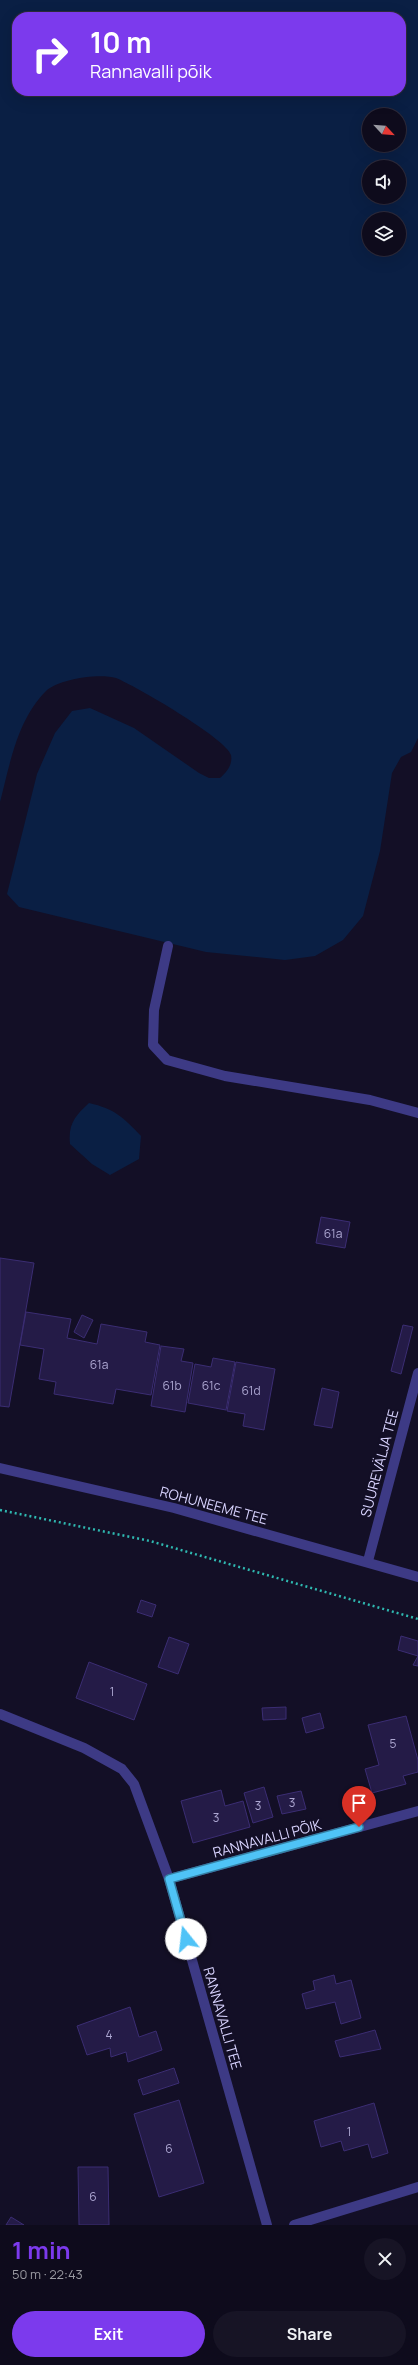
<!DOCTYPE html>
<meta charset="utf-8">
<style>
body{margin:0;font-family:Manrope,sans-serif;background:#171425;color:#f1f3f6;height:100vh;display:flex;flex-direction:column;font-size:15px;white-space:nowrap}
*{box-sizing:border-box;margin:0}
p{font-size:13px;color:#9b9ba3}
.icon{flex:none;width:22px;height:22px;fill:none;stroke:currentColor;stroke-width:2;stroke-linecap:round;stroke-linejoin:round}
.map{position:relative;height:2225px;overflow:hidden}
.side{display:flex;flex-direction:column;background:#0e0b1c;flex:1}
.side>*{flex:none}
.top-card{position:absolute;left:12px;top:12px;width:394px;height:84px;border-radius:16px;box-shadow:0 4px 16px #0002,0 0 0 1px #2e2b3b;background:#7c3aed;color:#fff;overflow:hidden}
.needle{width:26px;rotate:116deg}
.tools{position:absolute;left:362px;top:108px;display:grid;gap:8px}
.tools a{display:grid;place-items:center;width:44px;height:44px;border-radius:50%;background:#0e0b1c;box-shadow:0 4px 16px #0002,0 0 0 1px #2e2b3b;font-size:20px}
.pin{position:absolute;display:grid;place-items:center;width:34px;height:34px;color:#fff;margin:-41px -17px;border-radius:50% 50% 50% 0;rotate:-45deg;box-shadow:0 0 4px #0007}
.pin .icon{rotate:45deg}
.me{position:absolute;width:44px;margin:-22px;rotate:344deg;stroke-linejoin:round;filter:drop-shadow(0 0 3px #0008)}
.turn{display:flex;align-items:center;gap:14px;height:84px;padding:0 12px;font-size:18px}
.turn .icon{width:52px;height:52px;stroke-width:2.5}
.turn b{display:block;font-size:28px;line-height:34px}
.round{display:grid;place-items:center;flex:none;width:42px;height:42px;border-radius:21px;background:#171425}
.head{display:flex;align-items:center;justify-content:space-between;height:68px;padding:0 12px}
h1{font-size:24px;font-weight:700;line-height:30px;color:#7c3aed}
.action{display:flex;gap:8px;margin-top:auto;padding:8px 12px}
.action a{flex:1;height:46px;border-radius:24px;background:#7c3aed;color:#fff;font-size:16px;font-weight:700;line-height:46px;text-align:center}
.action a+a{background:#171425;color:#f1f3f6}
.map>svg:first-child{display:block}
.water{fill:#0a1f44;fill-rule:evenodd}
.building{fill:#241b47;stroke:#3b2d73}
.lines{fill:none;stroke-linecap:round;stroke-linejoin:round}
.path{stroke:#2fb8b0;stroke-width:2.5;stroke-dasharray:2 3;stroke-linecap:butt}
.minor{stroke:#3d3a85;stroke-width:10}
.route-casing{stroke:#337fa1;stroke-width:10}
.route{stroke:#4fc3f7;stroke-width:7}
.labels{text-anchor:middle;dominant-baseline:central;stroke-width:4;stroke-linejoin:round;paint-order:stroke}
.number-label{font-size:12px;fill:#aca6d1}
.street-label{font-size:14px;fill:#d9d4ff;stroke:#130f26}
</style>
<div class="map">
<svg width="418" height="2225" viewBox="0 0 418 2225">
<rect width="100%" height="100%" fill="#130f26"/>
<!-- water -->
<path class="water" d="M0 0H418V738L411 752 401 757 392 773 380 851 363 916 343 940 315 956 285 960 206 952 19 907 7 894 37 774 55 733 72 711 90 708 134 728 199 773 209 778H220C226 773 233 765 231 755 227 739 134 685 116 678 99 673 59 679 46 691 17 720 10 764 0 802ZM17 17H401V91H17ZM369 115H399V145H369ZM369 167H399V197H369ZM369 219H399V249H369Z
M89 1103C115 1109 123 1117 141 1136L139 1159 110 1175 92 1164 70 1144C68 1124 75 1116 89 1103Z"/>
<!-- building -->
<path class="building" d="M321 1217 350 1222 345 1248 316 1243Z
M0 1258 34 1263 9 1407 0 1406Z
M26 1312 71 1319 67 1338 97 1344 101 1324 147 1332 145 1342 160 1345 151 1395 116 1389 113 1404 54 1394 56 1382 39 1379 44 1349 20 1345Z
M82 1315 93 1320 84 1338 74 1332Z
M403 1325 413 1327 401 1374 391 1371Z
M161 1346 184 1349 181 1361 193 1363 185 1412 151 1406Z
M213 1358 235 1362 226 1410 188 1403 195 1364 211 1367Z
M236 1362 275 1369 264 1430 243 1426 245 1414 227 1411Z
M322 1388 339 1392 332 1428 314 1425Z
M141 1600 156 1605 152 1617 137 1612Z
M401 1636 418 1641V1666L413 1665 418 1656 398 1650Z
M169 1637 189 1644 178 1674 158 1667Z
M89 1662 147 1684 134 1720 76 1698Z
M286 1707V1719L263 1720 262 1708Z
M320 1713 324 1728 306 1733 302 1718Z
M406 1716 418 1760V1772L403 1776 406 1784 372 1793 365 1769 379 1765 368 1725Z
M264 1787 273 1817 253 1823 244 1793Z
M221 1790 225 1806 243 1801 250 1827 193 1843 181 1801Z
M301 1791 306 1809 282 1814 277 1796Z
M334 1975 336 1984 351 1980 361 2018 341 2024 335 2002 306 2009 302 1994 315 1990 313 1981Z
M130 2007 139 2037 156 2031 162 2050 128 2062 126 2052 111 2057 110 2048 87 2055 77 2026Z
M375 2030 381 2049 340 2057 335 2041Z
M174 2068 179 2083 143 2095 138 2080Z
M179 2100 204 2183 159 2197 134 2114Z
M374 2103 388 2153 372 2158 368 2144 344 2151 341 2141 321 2147 314 2121Z
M78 2167H108L109 2225H79Z
M11 2217 24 2225H6Z"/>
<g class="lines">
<!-- path -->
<path class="path" d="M0 1510 150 1541 418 1619"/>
<!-- minor -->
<path class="minor" d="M168 946 154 1010 153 1045 167 1060 225 1076 370 1100 418 1113
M0 1468 174 1508 418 1577
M368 1561 418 1373
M0 1714 84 1748 122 1769 134 1784 169 1879 267 2225
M169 1879 418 1811
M294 2225 418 2187"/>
</g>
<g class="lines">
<!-- route casing -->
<g class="route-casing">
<path id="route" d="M186 1939 169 1879 359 1827"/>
</g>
<!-- route -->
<use href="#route" class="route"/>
</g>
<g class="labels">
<!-- number labels -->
<g class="number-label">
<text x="333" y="1233">61a</text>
<text x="99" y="1364">61a</text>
<text x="172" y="1385">61b</text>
<text x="211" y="1385">61c</text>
<text x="251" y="1390">61d</text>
<text x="112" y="1691">1</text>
<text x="393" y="1743">5</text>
<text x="292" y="1802">3</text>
<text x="258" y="1805">3</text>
<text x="216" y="1817">3</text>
<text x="109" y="2034">4</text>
<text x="349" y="2131">1</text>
<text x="169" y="2148">6</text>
<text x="93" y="2196">6</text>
</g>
<!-- street labels -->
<g class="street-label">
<text transform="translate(379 1463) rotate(-75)">SUUREVÄLJA TEE</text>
<text transform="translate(214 1505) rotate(15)">ROHUNEEME TEE</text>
<text transform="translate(267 1838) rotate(-15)">RANNAVALLI PÕIK</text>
<text transform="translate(223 2018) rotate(74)">RANNAVALLI TEE</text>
</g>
</g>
</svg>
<div class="tools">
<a><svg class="needle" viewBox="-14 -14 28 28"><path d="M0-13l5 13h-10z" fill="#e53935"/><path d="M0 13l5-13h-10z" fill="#9b9ba3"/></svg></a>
<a><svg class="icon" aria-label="sound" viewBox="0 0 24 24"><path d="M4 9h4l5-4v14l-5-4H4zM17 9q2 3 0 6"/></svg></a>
<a><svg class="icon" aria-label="layers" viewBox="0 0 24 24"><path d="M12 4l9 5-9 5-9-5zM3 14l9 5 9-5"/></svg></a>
</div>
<div class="pin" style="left:359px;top:1827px;background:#d93025"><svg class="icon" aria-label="arrive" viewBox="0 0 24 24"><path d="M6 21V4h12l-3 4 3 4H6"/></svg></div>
<svg class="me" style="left:186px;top:1939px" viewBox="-20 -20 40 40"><circle r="19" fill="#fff"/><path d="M0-13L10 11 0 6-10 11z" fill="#4fc3f7"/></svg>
<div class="top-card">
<div class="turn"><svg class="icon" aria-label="right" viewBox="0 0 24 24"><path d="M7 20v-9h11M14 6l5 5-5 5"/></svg><div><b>10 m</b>Rannavalli põik</div></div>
</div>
</div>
<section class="side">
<div class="head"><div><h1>1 min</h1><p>50 m · 22:43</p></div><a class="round"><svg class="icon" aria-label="close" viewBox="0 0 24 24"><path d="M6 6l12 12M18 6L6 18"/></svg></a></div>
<div class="action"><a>Exit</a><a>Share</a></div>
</section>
